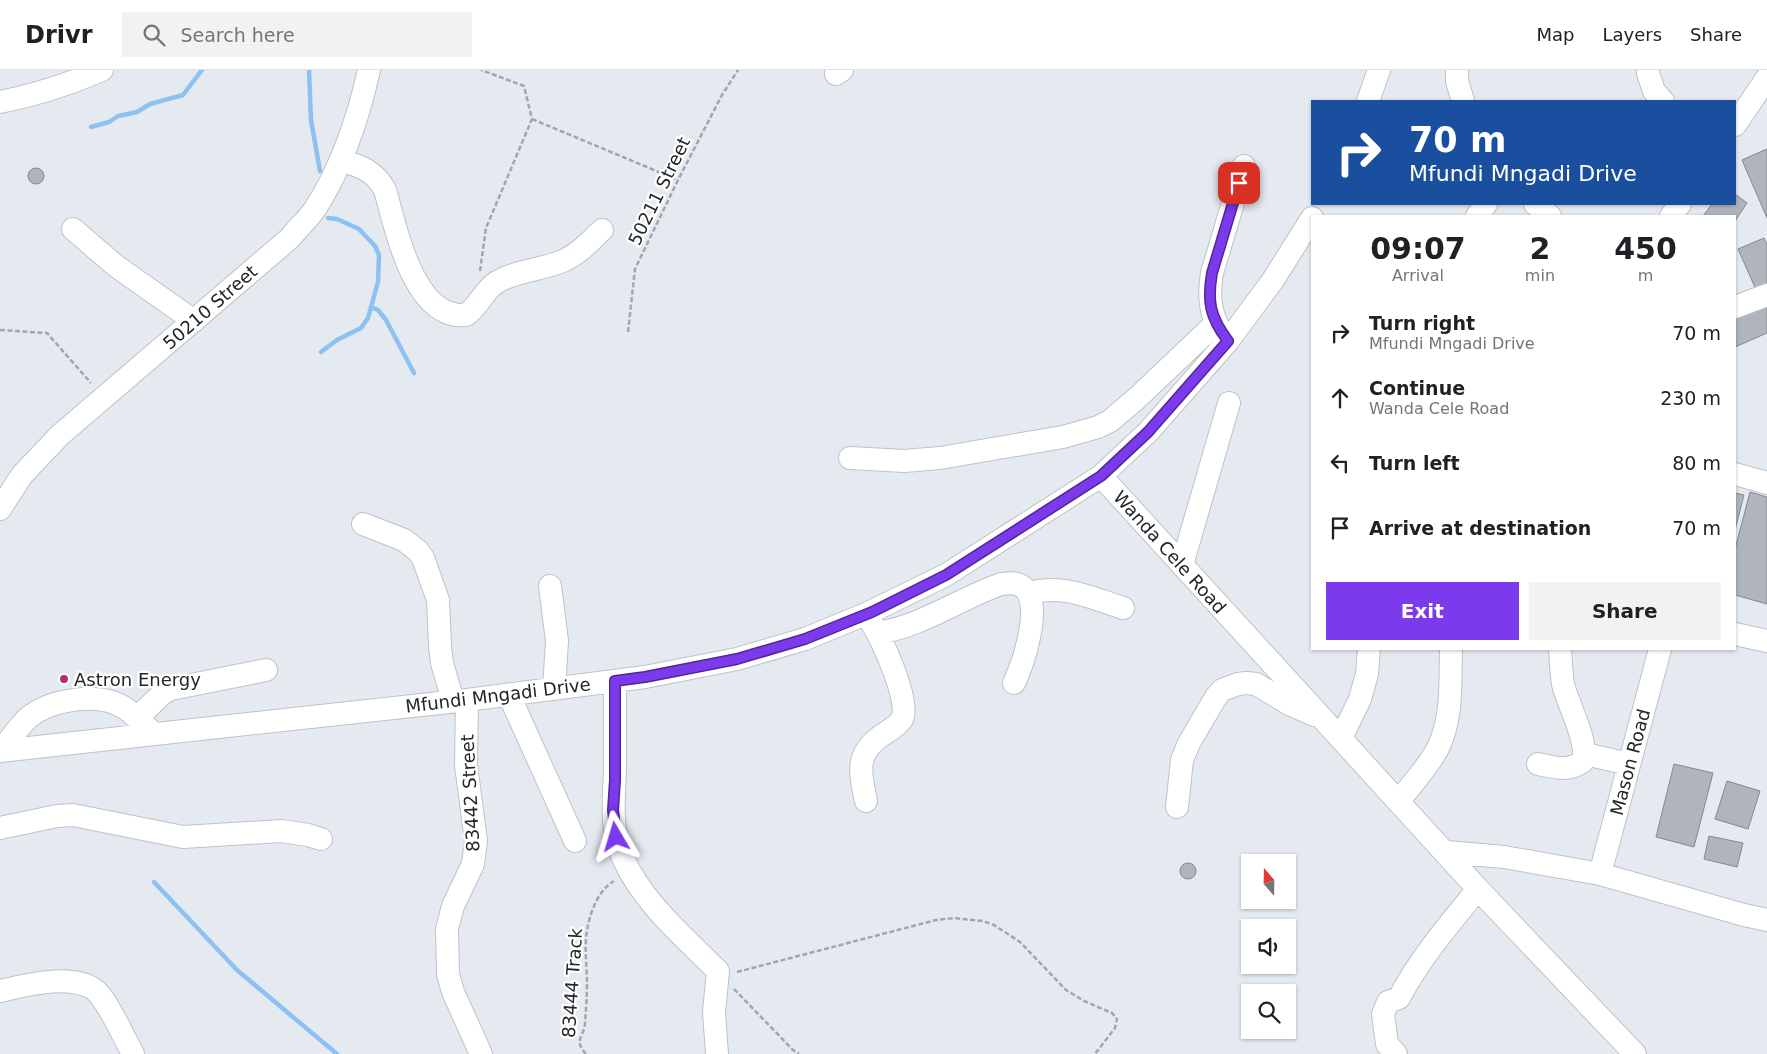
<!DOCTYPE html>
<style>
body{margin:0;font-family:"DejaVu Sans",sans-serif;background:#f2f2f2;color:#202124;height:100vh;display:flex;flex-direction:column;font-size:19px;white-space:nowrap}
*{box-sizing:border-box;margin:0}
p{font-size:16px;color:#757577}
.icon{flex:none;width:28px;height:28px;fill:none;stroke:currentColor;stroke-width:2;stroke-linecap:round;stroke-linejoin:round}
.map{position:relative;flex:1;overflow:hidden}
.side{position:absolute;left:1311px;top:145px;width:425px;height:435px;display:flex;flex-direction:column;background:#fff;border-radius:0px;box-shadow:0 1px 4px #0004}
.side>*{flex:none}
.top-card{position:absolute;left:1311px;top:30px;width:425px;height:105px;border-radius:0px;box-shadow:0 1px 4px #0004;background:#1a4fa0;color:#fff;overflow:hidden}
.needle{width:32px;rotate:340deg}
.tools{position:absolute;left:1241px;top:784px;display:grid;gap:10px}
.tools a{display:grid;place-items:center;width:55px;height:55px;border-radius:0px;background:#fff;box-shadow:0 1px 4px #0004;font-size:25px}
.pin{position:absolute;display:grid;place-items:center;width:42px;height:42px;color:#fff;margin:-21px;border-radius:10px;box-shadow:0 2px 8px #0006}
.me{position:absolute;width:55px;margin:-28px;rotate:353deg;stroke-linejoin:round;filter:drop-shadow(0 0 4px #0008)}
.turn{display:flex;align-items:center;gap:18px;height:105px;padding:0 15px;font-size:22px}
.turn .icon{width:65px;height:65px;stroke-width:2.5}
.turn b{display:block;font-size:35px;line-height:42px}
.eta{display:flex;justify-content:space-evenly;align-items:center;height:85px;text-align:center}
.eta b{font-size:30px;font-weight:600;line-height:35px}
.button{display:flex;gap:10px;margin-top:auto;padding:10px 15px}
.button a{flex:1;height:58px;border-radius:0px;background:#7c3aed;color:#fff;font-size:20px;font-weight:600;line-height:58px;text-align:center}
.button a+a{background:#f2f2f2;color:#202124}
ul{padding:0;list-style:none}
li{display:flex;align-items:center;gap:15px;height:65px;padding:0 15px}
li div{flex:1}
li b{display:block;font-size:19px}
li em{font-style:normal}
header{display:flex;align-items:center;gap:30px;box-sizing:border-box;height:70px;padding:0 25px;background:#fff;border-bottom:1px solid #e0e0e0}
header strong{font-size:24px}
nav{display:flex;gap:28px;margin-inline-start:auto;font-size:18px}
.search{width:350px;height:45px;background:#f2f2f2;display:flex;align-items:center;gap:12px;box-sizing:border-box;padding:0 18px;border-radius:0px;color:#757577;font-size:19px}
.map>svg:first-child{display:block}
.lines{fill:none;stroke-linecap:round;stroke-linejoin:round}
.stream{stroke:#8dc1f2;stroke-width:4.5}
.building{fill:#b0b5bb;stroke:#83888e}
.minor-casing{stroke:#bdc2c9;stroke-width:24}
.path{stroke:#a2a6ac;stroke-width:2.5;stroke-dasharray:5 2.5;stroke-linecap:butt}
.minor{stroke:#fff;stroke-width:22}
.route-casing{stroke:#51269a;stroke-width:12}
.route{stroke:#7c3aed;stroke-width:9}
.poi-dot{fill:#b12d74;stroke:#fff;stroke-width:2}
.labels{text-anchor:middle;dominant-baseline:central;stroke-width:4.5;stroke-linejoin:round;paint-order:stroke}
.street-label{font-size:18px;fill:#232527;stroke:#fff}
.poi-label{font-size:18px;fill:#232527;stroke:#fff;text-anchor:start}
</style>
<header>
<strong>Drivr</strong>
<div class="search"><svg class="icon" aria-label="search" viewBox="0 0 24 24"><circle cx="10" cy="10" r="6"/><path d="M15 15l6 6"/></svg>Search here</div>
<nav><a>Map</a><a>Layers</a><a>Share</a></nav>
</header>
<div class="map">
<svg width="1767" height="984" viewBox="0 0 1767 984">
<rect width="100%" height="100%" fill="#e5eaf1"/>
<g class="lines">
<!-- stream -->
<path class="stream" d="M309 0 311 50 320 101
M91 57 109 52 118 46 137 42 150 34 183 25 202 0
M371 237 378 240 386 250 414 303
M321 282 337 270 361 258 368 248 378 212 379 185 375 176 359 159 337 149 328 148
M154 812 237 900 337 984"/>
</g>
<!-- building -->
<path class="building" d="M1767 79V148L1742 90Z
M28 106a8 8 0 1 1 16 0a8 8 0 1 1-16 0Z
M1735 124 1747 133 1735 151V146H1703L1712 134H1735Z
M1764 168 1767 174V217L1757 222 1738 179Z
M1767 231V263L1735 277V245Z
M1750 422 1767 427V534L1735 525V479Z
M1735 423 1744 425 1735 460Z
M1674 694 1713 703 1694 777 1656 767Z
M1727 711 1760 721 1748 759 1715 749Z
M1709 766 1743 773 1737 797 1704 789Z
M1180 801a8 8 0 1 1 16 0a8 8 0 1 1-16 0Z"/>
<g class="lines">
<!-- minor casing -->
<g class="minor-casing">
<path id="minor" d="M1457 0V11L1463 31
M1648 3 1654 21 1663 31
M836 4 842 0
M1368 31 1379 0
M0 32C36 25 69 14 102 0
M1735 55 1767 8
M341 90C360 96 375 101 385 120 396 157 413 250 466 245 479 236 484 220 497 212 518 200 541 200 563 191 579 184 590 171 602 160
M1535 134 1550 146
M1477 146 1486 134
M1671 146 1680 134
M73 159 116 196 194 251
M1735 237 1767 225
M1224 266C1210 246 1208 227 1212 203L1244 96
M850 388 904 391 940 388 1063 367 1098 357 1110 351 1136 329 1215 254
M1735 404 1767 413
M1101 406 1478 819 1635 984
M0 439 22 405 60 365 290 168C298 158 308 149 315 139 342 97 358 49 369 0
M363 454 404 470 418 481 423 488 438 530 440 577 442 593 453 631
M1182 495 1229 333
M550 516 557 571 554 619
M1028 523C1064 514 1089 527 1123 538
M878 563C922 556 959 529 1001 514 1009 513 1016 512 1023 517 1044 533 1023 594 1014 613
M1735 564 1767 571
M615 611C615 640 615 670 615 699 614 730 610 758 623 788 643 833 684 867 718 901L714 942 717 984
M509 625 575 771
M467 630 466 695 476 771 473 794 453 836 447 859 448 904 453 922 481 984
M137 648 163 623 171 619 266 600
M1341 668 1360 629 1367 604 1369 579
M0 681 467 630 645 607 737 589 805 569 866 544 946 505 1101 406 1148 362 1228 271 1273 210 1312 148
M1 681C10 670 18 657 28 648 51 629 100 621 126 639 136 646 145 656 154 664
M1585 684 1629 694
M1538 694C1553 697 1568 702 1582 692 1591 676 1567 633 1563 614 1561 602 1561 591 1560 579
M866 731C860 703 855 684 881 666 888 661 898 656 902 649 911 631 881 568 871 552
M1399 731C1412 714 1428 697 1438 678 1453 647 1450 612 1451 579
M1177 737 1182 690 1189 673 1216 627 1222 620 1238 614 1246 613 1256 614 1291 635 1314 645
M0 758 57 746 73 745 183 767 281 761 308 765 321 769
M1447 782 1504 787 1600 804 1744 845 1767 850
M1600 804 1660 579
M0 921C26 915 72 903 95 920 108 931 124 968 133 984
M1396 984 1387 974 1383 944 1388 932 1399 928C1420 888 1450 853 1478 819"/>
</g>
<!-- path -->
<path class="path" d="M532 49 678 110
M480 201 486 158 532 49 524 16 481 0
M0 260 47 263 91 313
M628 262 635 199 678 110 722 25 738 0
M737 902 936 850 954 848 983 851 994 855 1020 872 1066 920 1084 931 1112 943 1117 949 1115 958 1095 984
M734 919 793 980 799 984
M586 984C573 969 584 968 585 953 586 940 587 927 587 914 587 897 584 878 587 860 590 843 598 820 614 811"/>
<!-- minor -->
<use href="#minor" class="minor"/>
</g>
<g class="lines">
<!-- route casing -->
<g class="route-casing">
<path id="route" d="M616 767 613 740 615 710V611L645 607 737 589 805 569 872 542 946 505 1101 406 1148 362 1228 271C1210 247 1207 232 1212 203L1239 113"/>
</g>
<!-- route -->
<use href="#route" class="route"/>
</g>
<!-- markers -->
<circle class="poi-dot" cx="64" cy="609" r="5"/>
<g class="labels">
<!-- street labels -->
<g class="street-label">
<text transform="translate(659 121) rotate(-64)">50211 Street</text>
<text transform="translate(210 237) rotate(-41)">50210 Street</text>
<text transform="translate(1170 482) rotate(48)">Wanda Cele Road</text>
<text transform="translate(498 625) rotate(-7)">Mfundi Mngadi Drive</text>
<text transform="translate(1630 692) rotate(-75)">Mason Road</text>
<text transform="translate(470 723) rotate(-93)">83442 Street</text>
<text transform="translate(572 913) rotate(-86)">83444 Track</text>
</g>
<!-- poi labels -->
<g class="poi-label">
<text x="74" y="609">Astron Energy</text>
</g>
</g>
</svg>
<div class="tools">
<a><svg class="needle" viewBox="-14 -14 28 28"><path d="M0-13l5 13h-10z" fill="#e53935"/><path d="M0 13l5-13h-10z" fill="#757577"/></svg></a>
<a><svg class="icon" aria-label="sound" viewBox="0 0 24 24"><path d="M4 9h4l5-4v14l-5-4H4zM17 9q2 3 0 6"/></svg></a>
<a><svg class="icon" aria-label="search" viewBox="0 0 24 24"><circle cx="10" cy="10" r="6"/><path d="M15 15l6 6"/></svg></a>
</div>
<div class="pin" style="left:1239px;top:113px;background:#d93025"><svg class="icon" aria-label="arrive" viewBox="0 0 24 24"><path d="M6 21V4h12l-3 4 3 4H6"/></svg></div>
<svg class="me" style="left:616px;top:767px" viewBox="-20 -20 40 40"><path d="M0-17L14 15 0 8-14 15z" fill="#7c3aed" stroke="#fff" stroke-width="4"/></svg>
<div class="top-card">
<div class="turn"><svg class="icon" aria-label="right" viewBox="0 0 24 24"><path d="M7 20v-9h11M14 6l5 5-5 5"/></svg><div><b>70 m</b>Mfundi Mngadi Drive</div></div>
</div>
<section class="side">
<div class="eta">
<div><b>09:07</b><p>Arrival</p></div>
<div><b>2</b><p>min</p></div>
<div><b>450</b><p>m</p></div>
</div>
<ul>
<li><svg class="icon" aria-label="right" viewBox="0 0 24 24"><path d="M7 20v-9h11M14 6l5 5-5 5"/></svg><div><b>Turn right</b><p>Mfundi Mngadi Drive</p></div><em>70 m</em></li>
<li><svg class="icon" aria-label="ahead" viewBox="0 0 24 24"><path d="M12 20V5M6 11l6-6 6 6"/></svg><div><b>Continue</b><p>Wanda Cele Road</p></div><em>230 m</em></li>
<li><svg class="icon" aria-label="left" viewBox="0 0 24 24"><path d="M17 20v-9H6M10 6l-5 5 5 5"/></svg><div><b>Turn left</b></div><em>80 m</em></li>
<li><svg class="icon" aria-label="arrive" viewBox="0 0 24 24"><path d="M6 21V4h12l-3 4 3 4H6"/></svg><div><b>Arrive at destination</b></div><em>70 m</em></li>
</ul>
<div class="button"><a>Exit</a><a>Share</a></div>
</section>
</div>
